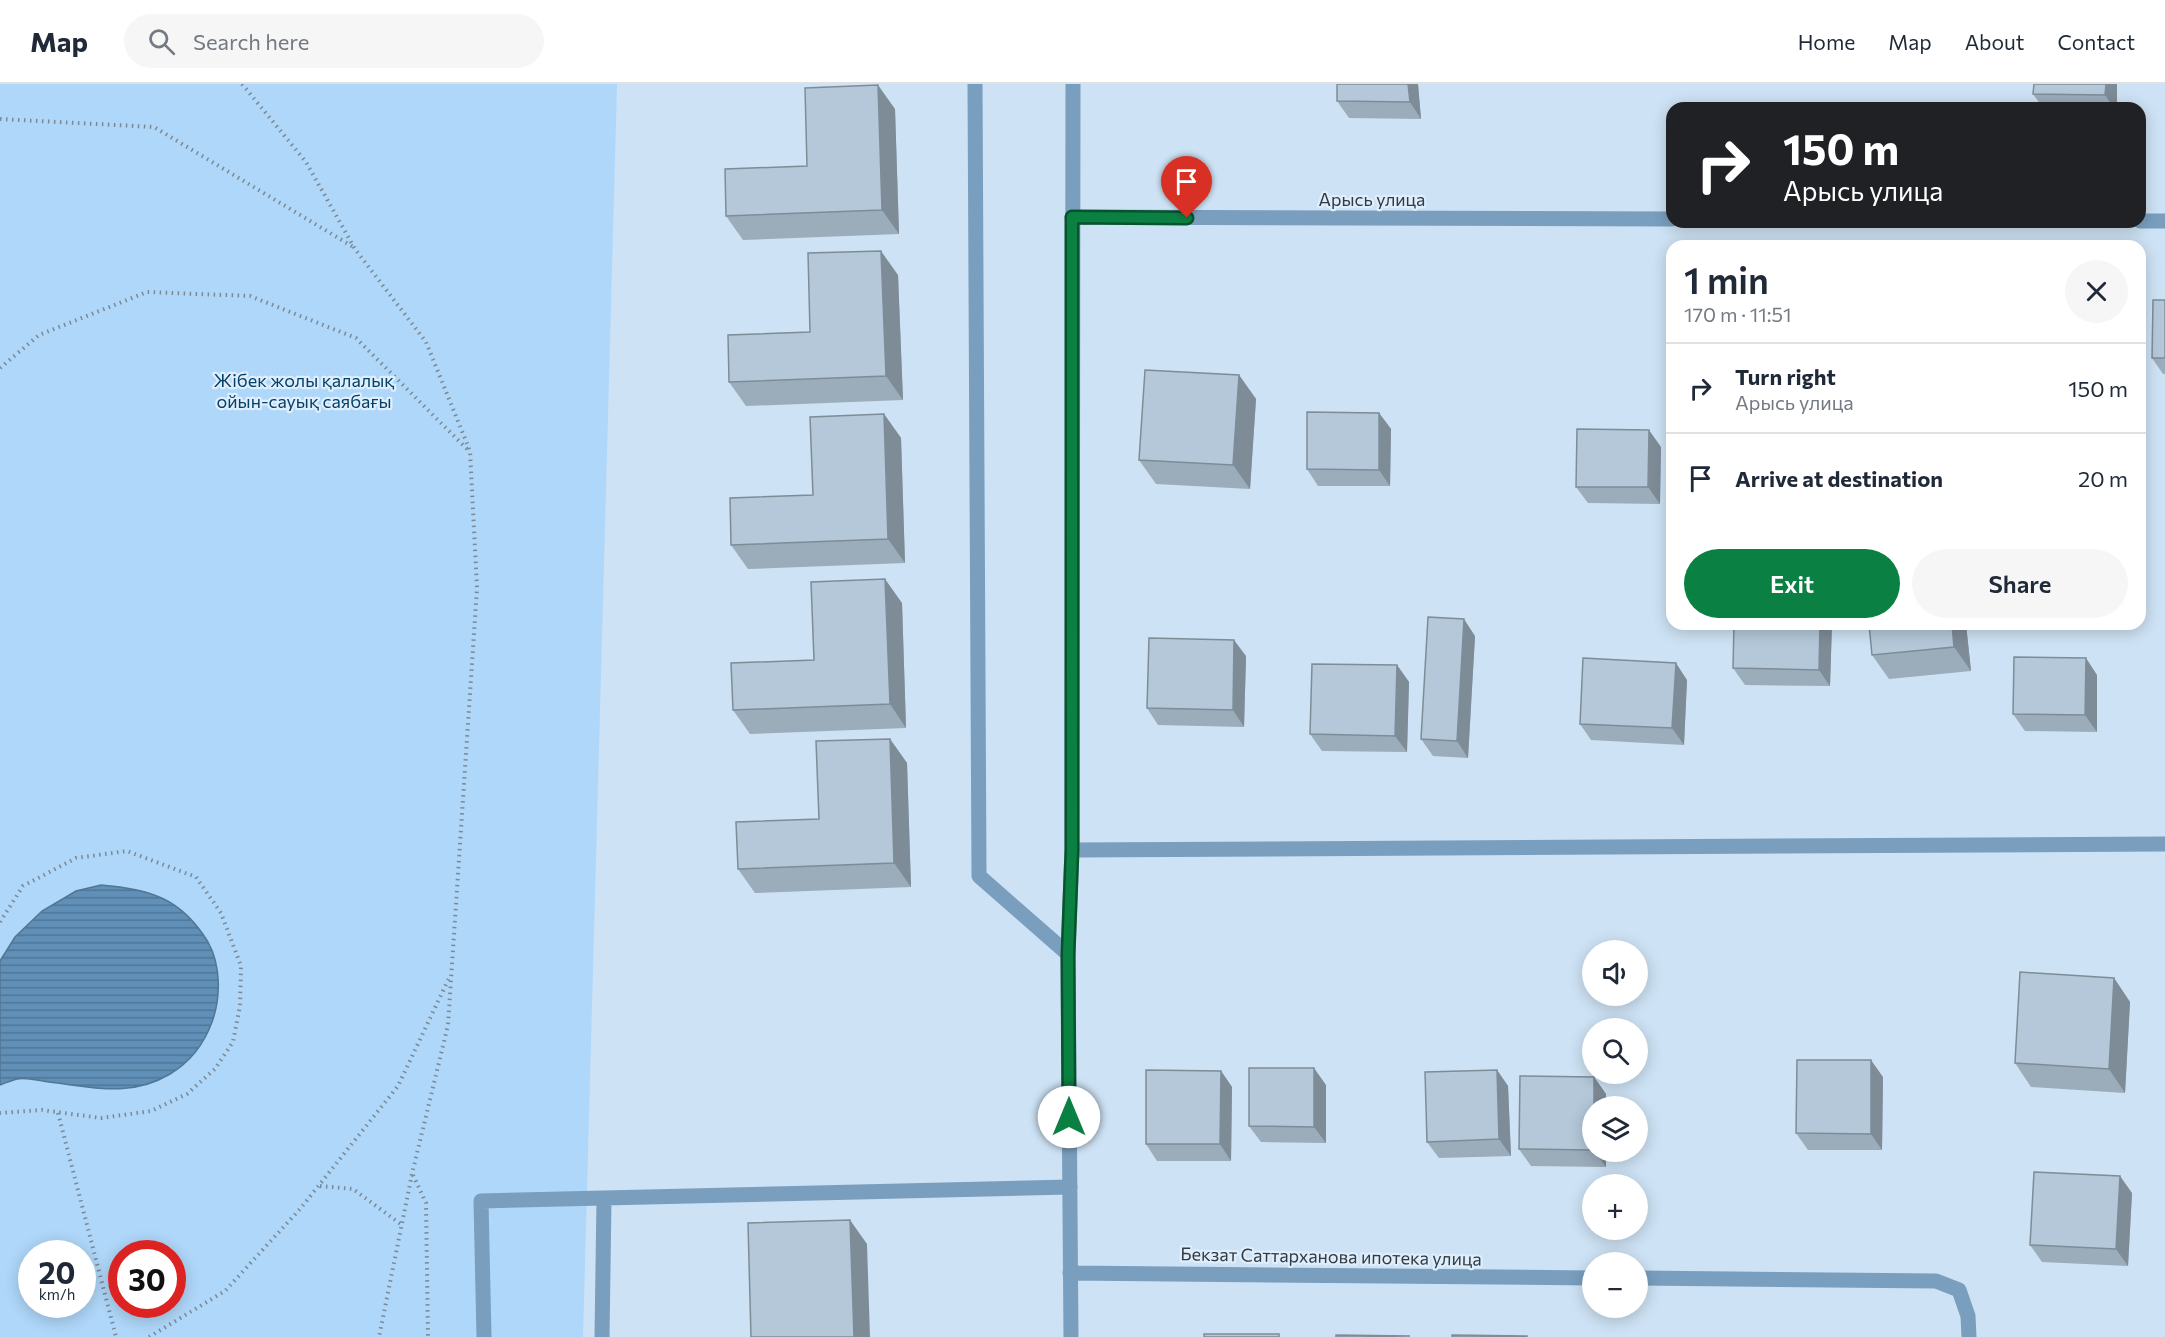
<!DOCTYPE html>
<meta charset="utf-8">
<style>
body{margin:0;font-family:Commissioner,sans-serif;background:#f6f6f7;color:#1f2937;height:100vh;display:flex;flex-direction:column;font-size:22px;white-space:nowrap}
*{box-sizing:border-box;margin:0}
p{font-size:20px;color:#747a83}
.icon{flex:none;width:33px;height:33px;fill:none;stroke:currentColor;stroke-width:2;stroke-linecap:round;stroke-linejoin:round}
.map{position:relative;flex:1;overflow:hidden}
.panel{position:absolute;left:1666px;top:156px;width:480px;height:390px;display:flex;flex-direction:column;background:#fff;border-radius:18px;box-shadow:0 3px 15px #0003}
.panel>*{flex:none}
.top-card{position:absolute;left:1666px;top:18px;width:480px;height:126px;border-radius:18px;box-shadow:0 3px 15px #0003;background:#202124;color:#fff;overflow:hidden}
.tools{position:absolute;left:1582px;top:856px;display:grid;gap:12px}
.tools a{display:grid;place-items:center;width:66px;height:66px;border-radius:50%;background:#fff;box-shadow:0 3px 15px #0003;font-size:30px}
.speed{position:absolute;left:18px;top:1156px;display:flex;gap:12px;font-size:30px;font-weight:700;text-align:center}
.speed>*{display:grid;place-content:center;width:78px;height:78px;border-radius:50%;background:#fff;box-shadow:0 3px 15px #0003;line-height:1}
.speed small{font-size:15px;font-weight:400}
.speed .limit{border:9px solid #d22;background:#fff;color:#111}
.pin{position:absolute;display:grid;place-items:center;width:51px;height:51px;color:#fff;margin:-62px -26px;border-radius:50% 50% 50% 0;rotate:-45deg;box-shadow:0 0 6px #0007}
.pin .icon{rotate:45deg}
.me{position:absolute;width:66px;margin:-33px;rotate:0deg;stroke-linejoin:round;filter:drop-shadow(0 0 4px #0008)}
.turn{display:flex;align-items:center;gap:21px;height:126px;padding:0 18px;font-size:27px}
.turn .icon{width:78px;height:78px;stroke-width:2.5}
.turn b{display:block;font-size:42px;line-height:51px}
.round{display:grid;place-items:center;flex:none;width:63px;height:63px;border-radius:32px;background:#f6f6f7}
.head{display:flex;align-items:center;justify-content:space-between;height:102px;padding:0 18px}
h1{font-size:36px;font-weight:600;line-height:45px}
.action{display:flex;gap:12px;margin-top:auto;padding:12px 18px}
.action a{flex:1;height:69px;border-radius:36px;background:#0b8043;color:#fff;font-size:24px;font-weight:600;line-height:69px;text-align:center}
.action a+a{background:#f6f6f7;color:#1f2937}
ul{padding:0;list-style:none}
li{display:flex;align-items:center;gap:18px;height:90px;padding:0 18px;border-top:2px solid #e0e1e3}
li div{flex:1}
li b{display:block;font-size:22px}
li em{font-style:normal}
header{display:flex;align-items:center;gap:36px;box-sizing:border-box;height:84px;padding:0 30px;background:#fff;border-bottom:2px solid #e0e1e3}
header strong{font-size:28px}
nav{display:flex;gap:33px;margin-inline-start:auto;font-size:21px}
.search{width:420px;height:54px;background:#f6f6f7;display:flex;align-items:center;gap:15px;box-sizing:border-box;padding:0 21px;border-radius:33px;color:#747a83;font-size:22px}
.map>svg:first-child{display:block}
.green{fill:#afd7f9;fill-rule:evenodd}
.water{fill:url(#water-rules);stroke:#527694;stroke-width:1.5}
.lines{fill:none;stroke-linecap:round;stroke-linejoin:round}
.path{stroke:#7b8995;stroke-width:4;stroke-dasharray:1.5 4.5;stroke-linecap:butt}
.service{stroke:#799ebe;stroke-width:15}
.minor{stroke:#799ebe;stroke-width:15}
.wall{fill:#9bacbb}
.shaded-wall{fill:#7e8c98}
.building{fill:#b4c8d9;stroke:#7e8c98;stroke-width:1.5}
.route-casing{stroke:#07532c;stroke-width:15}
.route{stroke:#0b8043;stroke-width:10}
.labels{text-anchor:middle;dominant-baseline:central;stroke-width:4.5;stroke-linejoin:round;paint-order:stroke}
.street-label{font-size:18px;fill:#333b42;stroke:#deeefd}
.park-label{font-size:18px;fill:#044067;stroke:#deeefd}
</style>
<header>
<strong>Map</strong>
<div class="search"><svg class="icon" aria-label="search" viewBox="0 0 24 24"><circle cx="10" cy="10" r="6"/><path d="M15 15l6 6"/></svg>Search here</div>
<nav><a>Home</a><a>Map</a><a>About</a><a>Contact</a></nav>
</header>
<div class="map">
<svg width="2165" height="1253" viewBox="0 0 2165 1253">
<defs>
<pattern id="water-rules" width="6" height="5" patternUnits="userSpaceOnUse" patternTransform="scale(1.5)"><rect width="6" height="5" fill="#608fb7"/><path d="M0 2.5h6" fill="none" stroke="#507696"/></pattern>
</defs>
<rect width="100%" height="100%" fill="#cde2f4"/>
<!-- green -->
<path class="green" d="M0 0H617L583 1253H0ZM32 1170H82V1221H32ZM122 1170H172V1221H122Z"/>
<!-- water -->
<path class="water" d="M101 801C150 805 181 814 208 858 221 881 221 914 212 938 204 960 190 978 170 990 130 1014 92 1003 49 998 40 997 27 993 17 995 12 996 6 999 0 1001V877L15 853 42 827 76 807Z"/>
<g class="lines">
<!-- path -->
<path class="path" d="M242 0 306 78 355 165 426 258 470 367 477 504 448 941 412 1090 379 1253
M0 35 154 43 355 164
M0 284 39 251 147 208 250 212 356 254 467 365
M0 838 23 802 76 774 127 767 196 793 221 829 241 882 240 922 233 958 215 985 187 1010 151 1027 101 1034 42 1026 0 1029
M58 1029 116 1253
M413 1091 426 1119 428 1253
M320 1102 353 1105 402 1141
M149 1253 225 1207 300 1125 398 1002 450 892"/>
<!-- service -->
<path class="service" d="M975 0 979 792 1068 870
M484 1253 481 1117 1070 1103
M602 1253 604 1115"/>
<!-- minor -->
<path class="minor" d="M1072 133 1672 135
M2140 137H2165
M1072 766 2165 760
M1070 1189 1593 1194
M1638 1194 1936 1197 1959 1206 1968 1232 1969 1253
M1071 1253 1068 870 1072 766 1073 0"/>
</g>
<!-- wall -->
<path class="wall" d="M1337 0H1418L1421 35 1349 34 1337 17Z
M2034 0H2117V24H2043L2033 10Z
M895 25 899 150 743 156 726 132 807 82Z
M898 191 903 316 746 322 729 298 810 248Z
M2165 216V290H2163L2152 274Z
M1239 291 1256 315 1250 405 1156 400 1139 376Z
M1379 329 1391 345 1390 402H1318L1307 385Z
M884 330 901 354 905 479 748 485 731 461 813 411Z
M1661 363 1660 420 1588 419 1576 403Z
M902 519 906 644 750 650 733 626 814 576Z
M1734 540H1832L1830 602 1745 601 1733 584Z
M1966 540 1971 587 1889 595 1872 571Z
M1475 552 1468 674 1433 672 1421 655Z
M1246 572 1244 643 1158 641 1147 624Z
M1397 581 1409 598 1407 668 1322 667 1310 650Z
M2097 591V648L2025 647 2013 630Z
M1687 596 1684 661 1591 656 1580 640Z
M890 655 907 679 911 803 755 809 738 785 819 735Z
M2114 894 2130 918 2125 1009 2031 1003 2015 979Z
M1497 986 1508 1002 1511 1072 1439 1074 1427 1058Z
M1221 987 1232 1003 1231 1077H1157L1146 1060Z
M1594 993 1606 1010 1593 1023V1068H1606V1083L1531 1082 1519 1065Z
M1883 993 1882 1066H1808L1796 1049Z
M1326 1001V1059L1261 1058 1249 1042Z
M2132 1109 2128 1182 2042 1178 2030 1161Z"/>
<!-- shaded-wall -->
<path class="shaded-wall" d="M1408 0H1418L1421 35 1410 18Z
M2106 0H2117V24H2114L2105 11Z
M878 1 895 25 899 150 882 126Z
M881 167 898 191 903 316 886 292Z
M1239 291 1256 315 1250 405 1233 381Z
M1379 329 1391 345 1390 402 1379 386Z
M884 330 901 354 905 479 888 455Z
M1649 346 1661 363 1660 420 1648 403Z
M885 495 902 519 906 644 890 620Z
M1464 535 1475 552 1468 674 1457 657Z
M1820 540H1832L1830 602 1819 586Z
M1952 540H1966L1971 587 1954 563Z
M1234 556 1246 572 1244 643 1233 626Z
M2086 574 2097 591V648L2085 631Z
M1676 579 1687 596 1684 661 1672 644Z
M1397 581 1409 598 1407 668 1395 652Z
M890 655 907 679 911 803 894 779Z
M2114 894 2130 918 2125 1009 2109 985Z
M1871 976 1883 993 1882 1066 1871 1050Z
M1314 984 1326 1001V1059L1314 1043Z
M1497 986 1508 1002 1511 1072 1499 1055Z
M1221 987 1232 1003 1231 1077 1220 1060Z
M1594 993 1606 1010V1023H1594Z
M1595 1068H1606V1083Z
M2120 1092 2132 1109 2128 1182 2116 1165Z
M850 1136 867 1160 870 1253H854Z"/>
<!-- building -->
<path class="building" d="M1337 0H1408L1410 18 1337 17Z
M2034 0H2106L2105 11 2033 10Z
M878 1 882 126 726 132 725 85 807 82 805 4Z
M881 167 886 292 729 298 728 251 810 248 808 169Z
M2153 216H2165V274H2152Z
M1145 286 1239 291 1233 381 1139 376Z
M1307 328 1379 329V386L1307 385Z
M884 330 888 455 731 461 730 414 813 411 810 333Z
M1577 345 1649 346 1648 403H1576Z
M885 495 890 620 733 626 731 579 814 576 811 498Z
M1428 533 1464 535 1457 657 1421 655Z
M1734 540H1820L1819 586 1733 584Z
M1869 540H1952L1954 563 1872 571Z
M1149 554 1234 556 1233 626 1147 624Z
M2014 573 2086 574 2085 631 2013 630Z
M1583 574 1676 579 1672 644 1580 640Z
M1312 580 1397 581 1395 652 1310 650Z
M890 655 894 779 738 785 736 738 819 735 816 657Z
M2020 888 2114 894 2109 985 2015 979Z
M1797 976H1871V1050L1796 1049Z
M1249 984H1314V1043L1249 1042Z
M1146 986 1221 987 1220 1060H1146Z
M1497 986 1499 1055 1427 1058 1425 988Z
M1520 992 1594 993V1023H1593V1066L1519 1065Z
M2034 1088 2120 1092 2116 1165 2030 1161Z
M850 1136 854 1253H751L748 1139Z
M1204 1250H1279V1253H1204Z
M1336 1251 1410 1252 1336 1253Z
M1452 1251 1527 1252V1253H1452Z"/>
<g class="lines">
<!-- route casing -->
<g class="route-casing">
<path id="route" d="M1069 1033 1068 870 1072 766V133L1187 134"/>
</g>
<!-- route -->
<use href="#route" class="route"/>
</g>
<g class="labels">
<!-- street labels -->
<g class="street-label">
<text x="1372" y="115">Арысь улица</text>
<text transform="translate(1331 1172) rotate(1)">Бекзат Саттарханова ипотека улица</text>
</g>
<!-- park labels -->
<g class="park-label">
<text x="304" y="296">Жібек жолы қалалық<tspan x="304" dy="21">ойын-сауық саябағы</tspan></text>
</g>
</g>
</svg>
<div class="tools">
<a><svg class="icon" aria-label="sound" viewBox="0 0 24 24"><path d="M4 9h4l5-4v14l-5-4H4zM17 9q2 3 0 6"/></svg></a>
<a><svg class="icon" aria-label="search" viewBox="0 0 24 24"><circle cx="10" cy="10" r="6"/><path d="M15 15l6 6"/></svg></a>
<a><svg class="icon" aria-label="layers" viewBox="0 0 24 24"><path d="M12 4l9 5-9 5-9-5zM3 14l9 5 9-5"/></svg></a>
<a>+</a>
<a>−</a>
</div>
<div class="speed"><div>20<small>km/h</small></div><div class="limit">30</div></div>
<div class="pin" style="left:1187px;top:134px;background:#d93025"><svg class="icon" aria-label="arrive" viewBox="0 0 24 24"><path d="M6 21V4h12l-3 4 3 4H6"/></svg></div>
<svg class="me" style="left:1069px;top:1033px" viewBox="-20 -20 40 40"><circle r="19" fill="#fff"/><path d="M0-13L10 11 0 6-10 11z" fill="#0b8043"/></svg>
<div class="top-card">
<div class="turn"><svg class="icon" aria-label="right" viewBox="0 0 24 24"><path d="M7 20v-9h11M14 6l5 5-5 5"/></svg><div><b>150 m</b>Арысь улица</div></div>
</div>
<section class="panel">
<div class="head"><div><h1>1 min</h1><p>170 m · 11:51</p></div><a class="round"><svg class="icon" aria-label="close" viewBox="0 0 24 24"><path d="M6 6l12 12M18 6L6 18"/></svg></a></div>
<ul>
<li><svg class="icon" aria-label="right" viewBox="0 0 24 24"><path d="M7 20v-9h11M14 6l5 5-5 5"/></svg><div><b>Turn right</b><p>Арысь улица</p></div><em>150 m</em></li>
<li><svg class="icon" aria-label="arrive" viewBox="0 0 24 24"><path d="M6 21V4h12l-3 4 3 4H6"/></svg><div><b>Arrive at destination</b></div><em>20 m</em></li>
</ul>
<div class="action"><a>Exit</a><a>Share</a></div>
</section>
</div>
